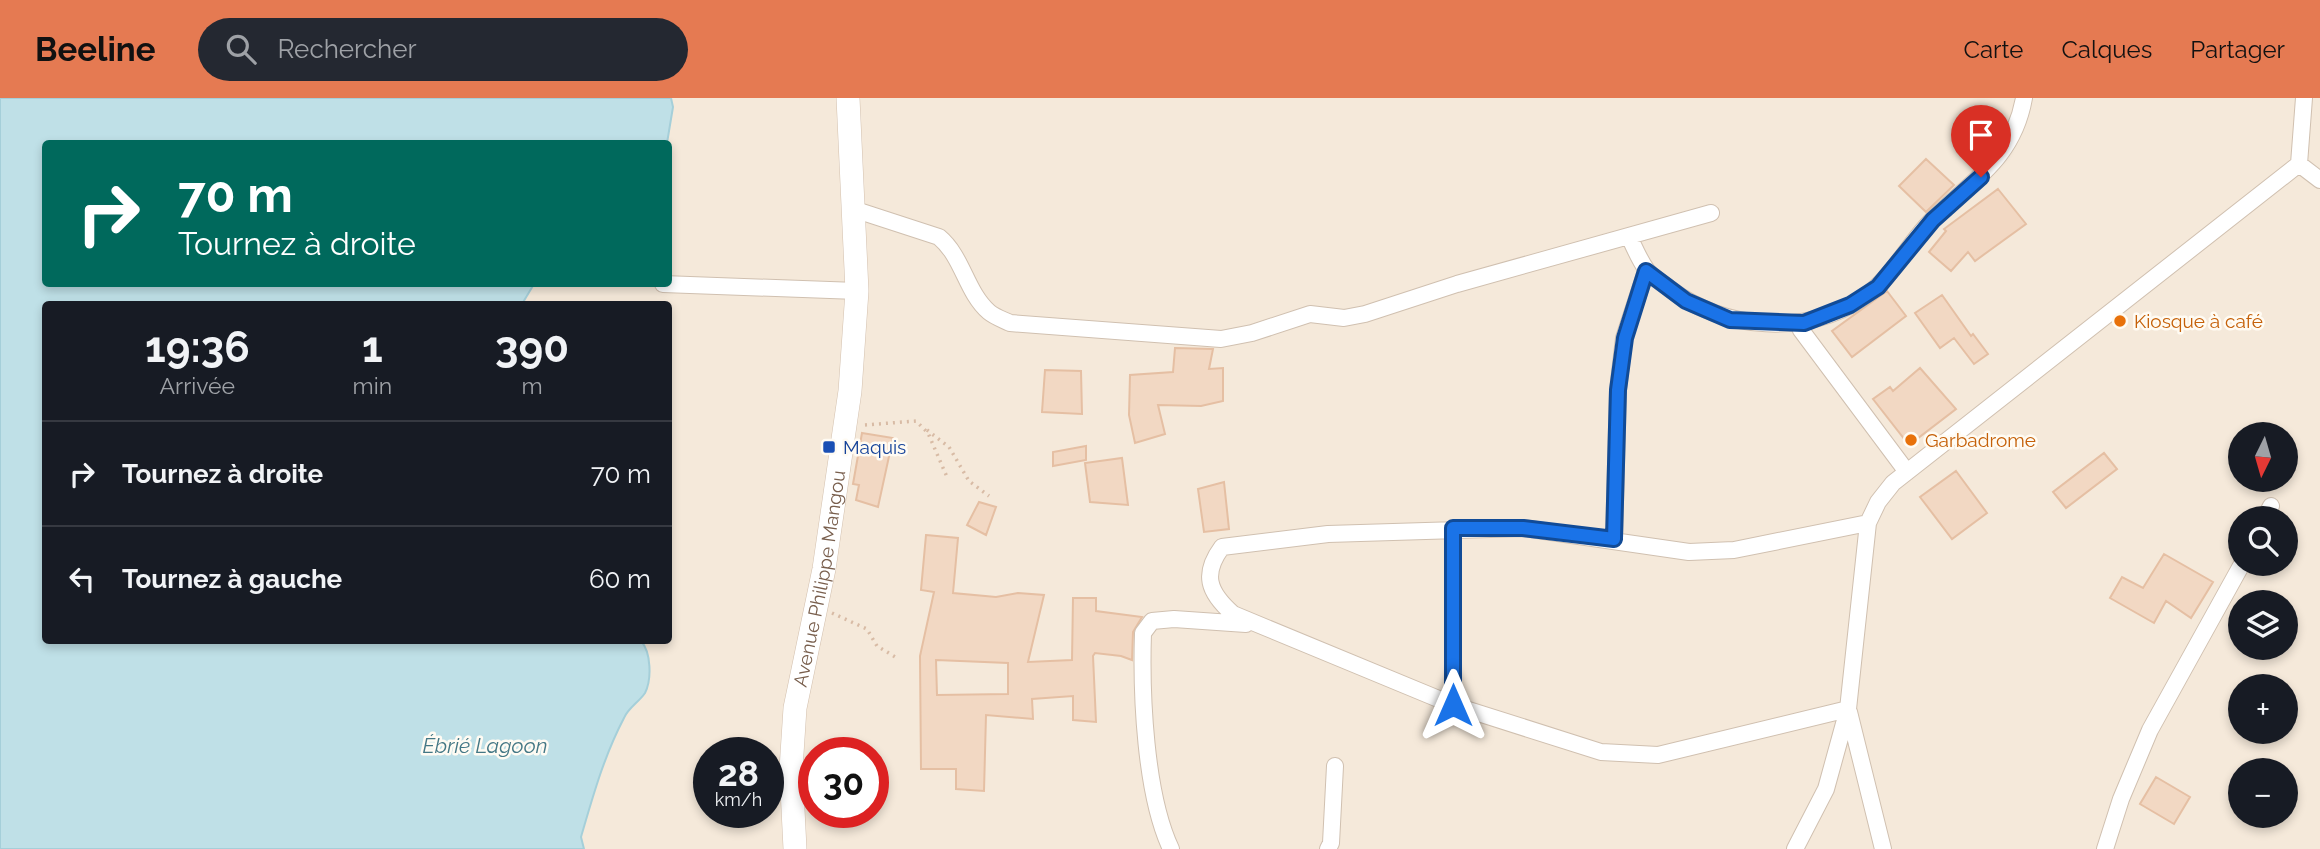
<!DOCTYPE html>
<html lang="fr">
<meta charset="utf-8">
<style>
body{margin:0;font-family:Raleway,sans-serif;background:#242831;color:#f1f3f6;height:100vh;display:flex;flex-direction:column;font-size:26px;white-space:nowrap}
*{box-sizing:border-box;margin:0}
p{font-size:23px;color:#9ea1a6}
.icon{flex:none;width:38px;height:38px;fill:none;stroke:currentColor;stroke-width:2;stroke-linecap:round;stroke-linejoin:round}
.map{position:relative;flex:1;overflow:hidden}
.drawer{position:absolute;left:42px;top:203px;width:630px;height:343px;display:flex;flex-direction:column;background:#171b24;border-radius:7px;box-shadow:0 4px 10px #0003}
.drawer>*{flex:none}
.hud{position:absolute;left:42px;top:42px;width:630px;height:147px;border-radius:7px;box-shadow:0 4px 10px #0003;background:#00695c;color:#fff;overflow:hidden}
.needle{width:46px;rotate:185deg}
.tools{position:absolute;left:2228px;top:324px;display:grid;gap:14px}
.tools a{display:grid;place-items:center;width:70px;height:70px;border-radius:50%;background:#171b24;box-shadow:0 4px 10px #0003;font-size:35px}
.speed{position:absolute;left:693px;top:639px;display:flex;gap:14px;font-size:35px;font-weight:700;text-align:center}
.speed>*{display:grid;place-content:center;width:91px;height:91px;border-radius:50%;background:#171b24;box-shadow:0 4px 10px #0003;line-height:1}
.speed small{font-size:18px;font-weight:400}
.speed .limit{border:10px solid #d22;background:#fff;color:#111}
.pin{position:absolute;display:grid;place-items:center;width:60px;height:60px;color:#fff;margin:-72px -30px;border-radius:50% 50% 50% 0;rotate:-45deg;box-shadow:0 0 7px #0007}
.pin .icon{rotate:45deg}
.me{position:absolute;width:77px;margin:-38px;rotate:0deg;stroke-linejoin:round;filter:drop-shadow(0 0 5px #0008)}
.turn{display:flex;align-items:center;gap:24px;height:147px;padding:0 21px;font-size:32px}
.turn .icon{width:91px;height:91px;stroke-width:2.5}
.turn b{display:block;font-size:49px;line-height:60px}
.eta{display:flex;justify-content:space-evenly;align-items:center;height:119px;text-align:center}
.eta b{font-size:42px;font-weight:700;line-height:49px}
ul{padding:0;list-style:none}
li{display:flex;align-items:center;gap:21px;height:105px;padding:0 21px;border-top:2px solid #363941}
li div{flex:1}
li b{display:block;font-size:26px}
li em{font-style:normal}
header{display:flex;align-items:center;gap:42px;box-sizing:border-box;height:98px;padding:0 35px;background:#e57a52;color:#111}
header strong{font-size:33px}
nav{display:flex;gap:38px;margin-inline-start:auto;font-size:24px}
.search{width:490px;height:63px;background:#242831;display:flex;align-items:center;gap:18px;box-sizing:border-box;padding:0 24px;border-radius:38px;color:#9ea1a6;font-size:26px}
.map>svg:first-child{display:block}
.residential{fill:#f5e9da;fill-rule:evenodd}
.water{fill:#bfe0e7;stroke:#a5cfd9;stroke-width:2}
.building{fill:#f2d8c3;stroke:#e5bfa3;stroke-width:2;fill-rule:evenodd}
.lines{fill:none;stroke-linecap:round;stroke-linejoin:round}
.street-casing{stroke:#d0c0b0;stroke-width:18}
.secondary-casing{stroke:#d3c0ae;stroke-width:24}
.path{stroke:#d8bba5;stroke-width:3.5;stroke-dasharray:2 5;stroke-linecap:butt}
.street{stroke:#fff;stroke-width:16}
.secondary{stroke:#fff;stroke-width:23}
.route-casing{stroke:#114b97;stroke-width:18}
.route{stroke:#1a73e8;stroke-width:12}
.food-dot{fill:#e8710a;stroke:#fffbf3;stroke-width:2.5}
.transit-dot{fill:#1a4fb4;stroke:#fffbf3;stroke-width:2.5}
.labels{text-anchor:middle;dominant-baseline:central;stroke-width:5;stroke-linejoin:round;paint-order:stroke}
.food-label{font-size:19px;fill:#c56008;stroke:#fffbf3;text-anchor:start}
.transit-label{font-size:19px;fill:#164399;stroke:#fffbf3;text-anchor:start}
.street-label{font-size:19px;fill:#795f4d;stroke:#fffbf3}
.water-label{font-size:21px;font-style:italic;fill:#437785;stroke:#fffbf3}
</style>
<header>
<strong>Beeline</strong>
<div class="search"><svg class="icon" aria-label="search" viewBox="0 0 24 24"><circle cx="10" cy="10" r="6"/><path d="M15 15l6 6"/></svg>Rechercher</div>
<nav><a>Carte</a><a>Calques</a><a>Partager</a></nav>
</header>
<div class="map">
<svg width="2320" height="751" viewBox="0 0 2320 751">
<rect width="100%" height="100%" fill="#fdf7ec"/>
<!-- residential -->
<path class="residential" d="M671 0H2320V751H584L581 739 605 660 625 616 645 594 649 571 646 549 641 543 668 542V206H522L534 186H668L667 45 673 9ZM2240 336H2286V382H2240ZM2240 420H2286V466H2240ZM2240 504H2286V550H2240ZM2240 588H2286V634H2240ZM709 654H768V714H709ZM814 654H873V714H814ZM2240 672H2286V718H2240Z"/>
<!-- water -->
<path class="water" d="M0 0H671L673 9 667 45 46 46V186H534L522 206H46V542L641 543C651 554 652 581 645 595 639 604 628 610 624 620 604 658 593 698 581 739L584 751H0Z"/>
<!-- building -->
<path class="building" d="M1926 61 1954 87 1926 114 1899 88Z
M1998 91 2026 126 1975 163 1968 154 1951 173 1929 154 1946 133 1944 131Z
M1887 193 1906 218 1852 259 1832 233Z
M1942 197 1971 238 1973 236 1988 256 1974 266 1954 240 1940 250 1915 215Z
M1175 250 1213 251 1209 271 1223 270V303L1201 308 1158 307 1165 336 1135 345 1129 317 1130 277 1173 274Z
M1920 270 1956 311 1909 347 1873 301 1890 289 1893 293Z
M1045 272 1081 273 1082 316 1042 314Z
M862 335 893 340 878 409 856 402 859 387 853 386Z
M1086 348V362L1053 368V354Z
M2104 355 2117 371 2066 410 2053 394Z
M1122 360 1128 407 1090 404 1085 365Z
M1956 373 1987 415 1952 441 1920 399Z
M1224 384 1229 431 1204 434 1198 391Z
M979 404 996 409 986 437 967 427Z
M926 437 958 440 953 495 996 499 1018 495 1044 497 1028 564 1072 562 1073 500H1096V513L1142 519 1133 534 1132 562 1121 558 1095 555 1093 558 1096 624 1073 622V598L1032 601 1033 621 986 617 984 693 956 691V671H921L920 558 934 494 921 492ZM936 562 1008 565V596L937 597Z
M2164 456 2213 484 2191 520 2166 503 2154 525 2110 500 2122 479 2143 490Z
M2156 679 2190 699 2174 726 2140 706Z"/>
<g class="lines">
<!-- street casing -->
<g class="street-casing">
<path id="street" d="M2299 66 2320 82
M853 111 939 139C963 159 966 194 989 214 995 219 1004 222 1010 225L1221 241 1252 235 1310 216 1344 220 1365 216 1457 186 1711 115
M1629 138C1634 149 1639 161 1646 171 1651 179 1663 185 1670 191 1724 232 1807 239 1864 199 1892 180 1907 148 1930 124 1971 83 2013 62 2024 0
M663 186 857 193
M1804 225 1801 232 1907 374
M2265 420 2271 408
M1453 430V607
M1614 441 1618 292 1624 240 1646 173
M1848 611 1658 657 1601 654 1453 607 1233 516C1208 494 1202 476 1222 449L1328 436 1523 430 1689 454 1734 452 1868 425
M1849 614 1883 751
M1171 751C1145 696 1141 596 1143 535L1152 523 1174 521 1246 526
M1328 751 1331 745 1335 668
M1795 751 1826 691 1848 611 1868 425 1878 404 1893 385 2299 66 2304 0
M2105 751 2121 701 2150 632 2242 466"/>
</g>
<!-- secondary casing -->
<g class="secondary-casing">
<g id="secondary">
<path id="s1" d="M795 751 791 671 795 610 824 471 850 293 857 193 848 0"/>
</g>
</g>
<!-- path -->
<path class="path" d="M865 327 916 323 928 335 947 379
M927 332 949 349 969 383 989 398
M832 515 867 531 877 548 897 560"/>
<!-- street -->
<use href="#street" class="street"/>
<!-- secondary -->
<use href="#secondary" class="secondary"/>
</g>
<g class="lines">
<!-- route casing -->
<g class="route-casing">
<path id="route" d="M1453 607V430H1523L1614 441 1618 292 1625 240 1646 173 1686 203 1730 222 1804 225 1850 207 1878 189 1933 122 1981 79"/>
</g>
<!-- route -->
<use href="#route" class="route"/>
</g>
<!-- markers -->
<g class="food-dot">
<circle cx="2120" cy="223" r="7"/>
<circle cx="1911" cy="342" r="7"/>
</g>
<rect class="transit-dot" x="822" y="342" width="14" height="14" rx="3.5"/>
<g class="labels">
<!-- food labels -->
<g class="food-label">
<text x="2134" y="223">Kiosque à café</text>
<text x="1925" y="342">Garbadrome</text>
</g>
<!-- transit labels -->
<g class="transit-label">
<text x="843" y="349">Maquis</text>
</g>
<!-- street labels -->
<g class="street-label">
<text stroke="none"><textPath href="#s1" startOffset="273">Avenue Philippe Mangou</textPath></text>
</g>
<!-- water labels -->
<g class="water-label">
<text x="485" y="647">Ébrié Lagoon</text>
</g>
</g>
</svg>
<div class="tools">
<a><svg class="needle" viewBox="-14 -14 28 28"><path d="M0-13l5 13h-10z" fill="#e53935"/><path d="M0 13l5-13h-10z" fill="#9ea1a6"/></svg></a>
<a><svg class="icon" aria-label="search" viewBox="0 0 24 24"><circle cx="10" cy="10" r="6"/><path d="M15 15l6 6"/></svg></a>
<a><svg class="icon" aria-label="layers" viewBox="0 0 24 24"><path d="M12 4l9 5-9 5-9-5zM3 14l9 5 9-5"/></svg></a>
<a>+</a>
<a>−</a>
</div>
<div class="speed"><div>28<small>km/h</small></div><div class="limit">30</div></div>
<div class="pin" style="left:1981px;top:79px;background:#d93025"><svg class="icon" aria-label="arrive" viewBox="0 0 24 24"><path d="M6 21V4h12l-3 4 3 4H6"/></svg></div>
<svg class="me" style="left:1453px;top:607px" viewBox="-20 -20 40 40"><path d="M0-17L14 15 0 8-14 15z" fill="#1a73e8" stroke="#fff" stroke-width="4"/></svg>
<div class="hud">
<div class="turn"><svg class="icon" aria-label="right" viewBox="0 0 24 24"><path d="M7 20v-9h11M14 6l5 5-5 5"/></svg><div><b>70 m</b>Tournez à droite</div></div>
</div>
<section class="drawer">
<div class="eta">
<div><b>19:36</b><p>Arrivée</p></div>
<div><b>1</b><p>min</p></div>
<div><b>390</b><p>m</p></div>
</div>
<ul>
<li><svg class="icon" aria-label="right" viewBox="0 0 24 24"><path d="M7 20v-9h11M14 6l5 5-5 5"/></svg><div><b>Tournez à droite</b></div><em>70 m</em></li>
<li><svg class="icon" aria-label="left" viewBox="0 0 24 24"><path d="M17 20v-9H6M10 6l-5 5 5 5"/></svg><div><b>Tournez à gauche</b></div><em>60 m</em></li>
</ul>
</section>
</div>
